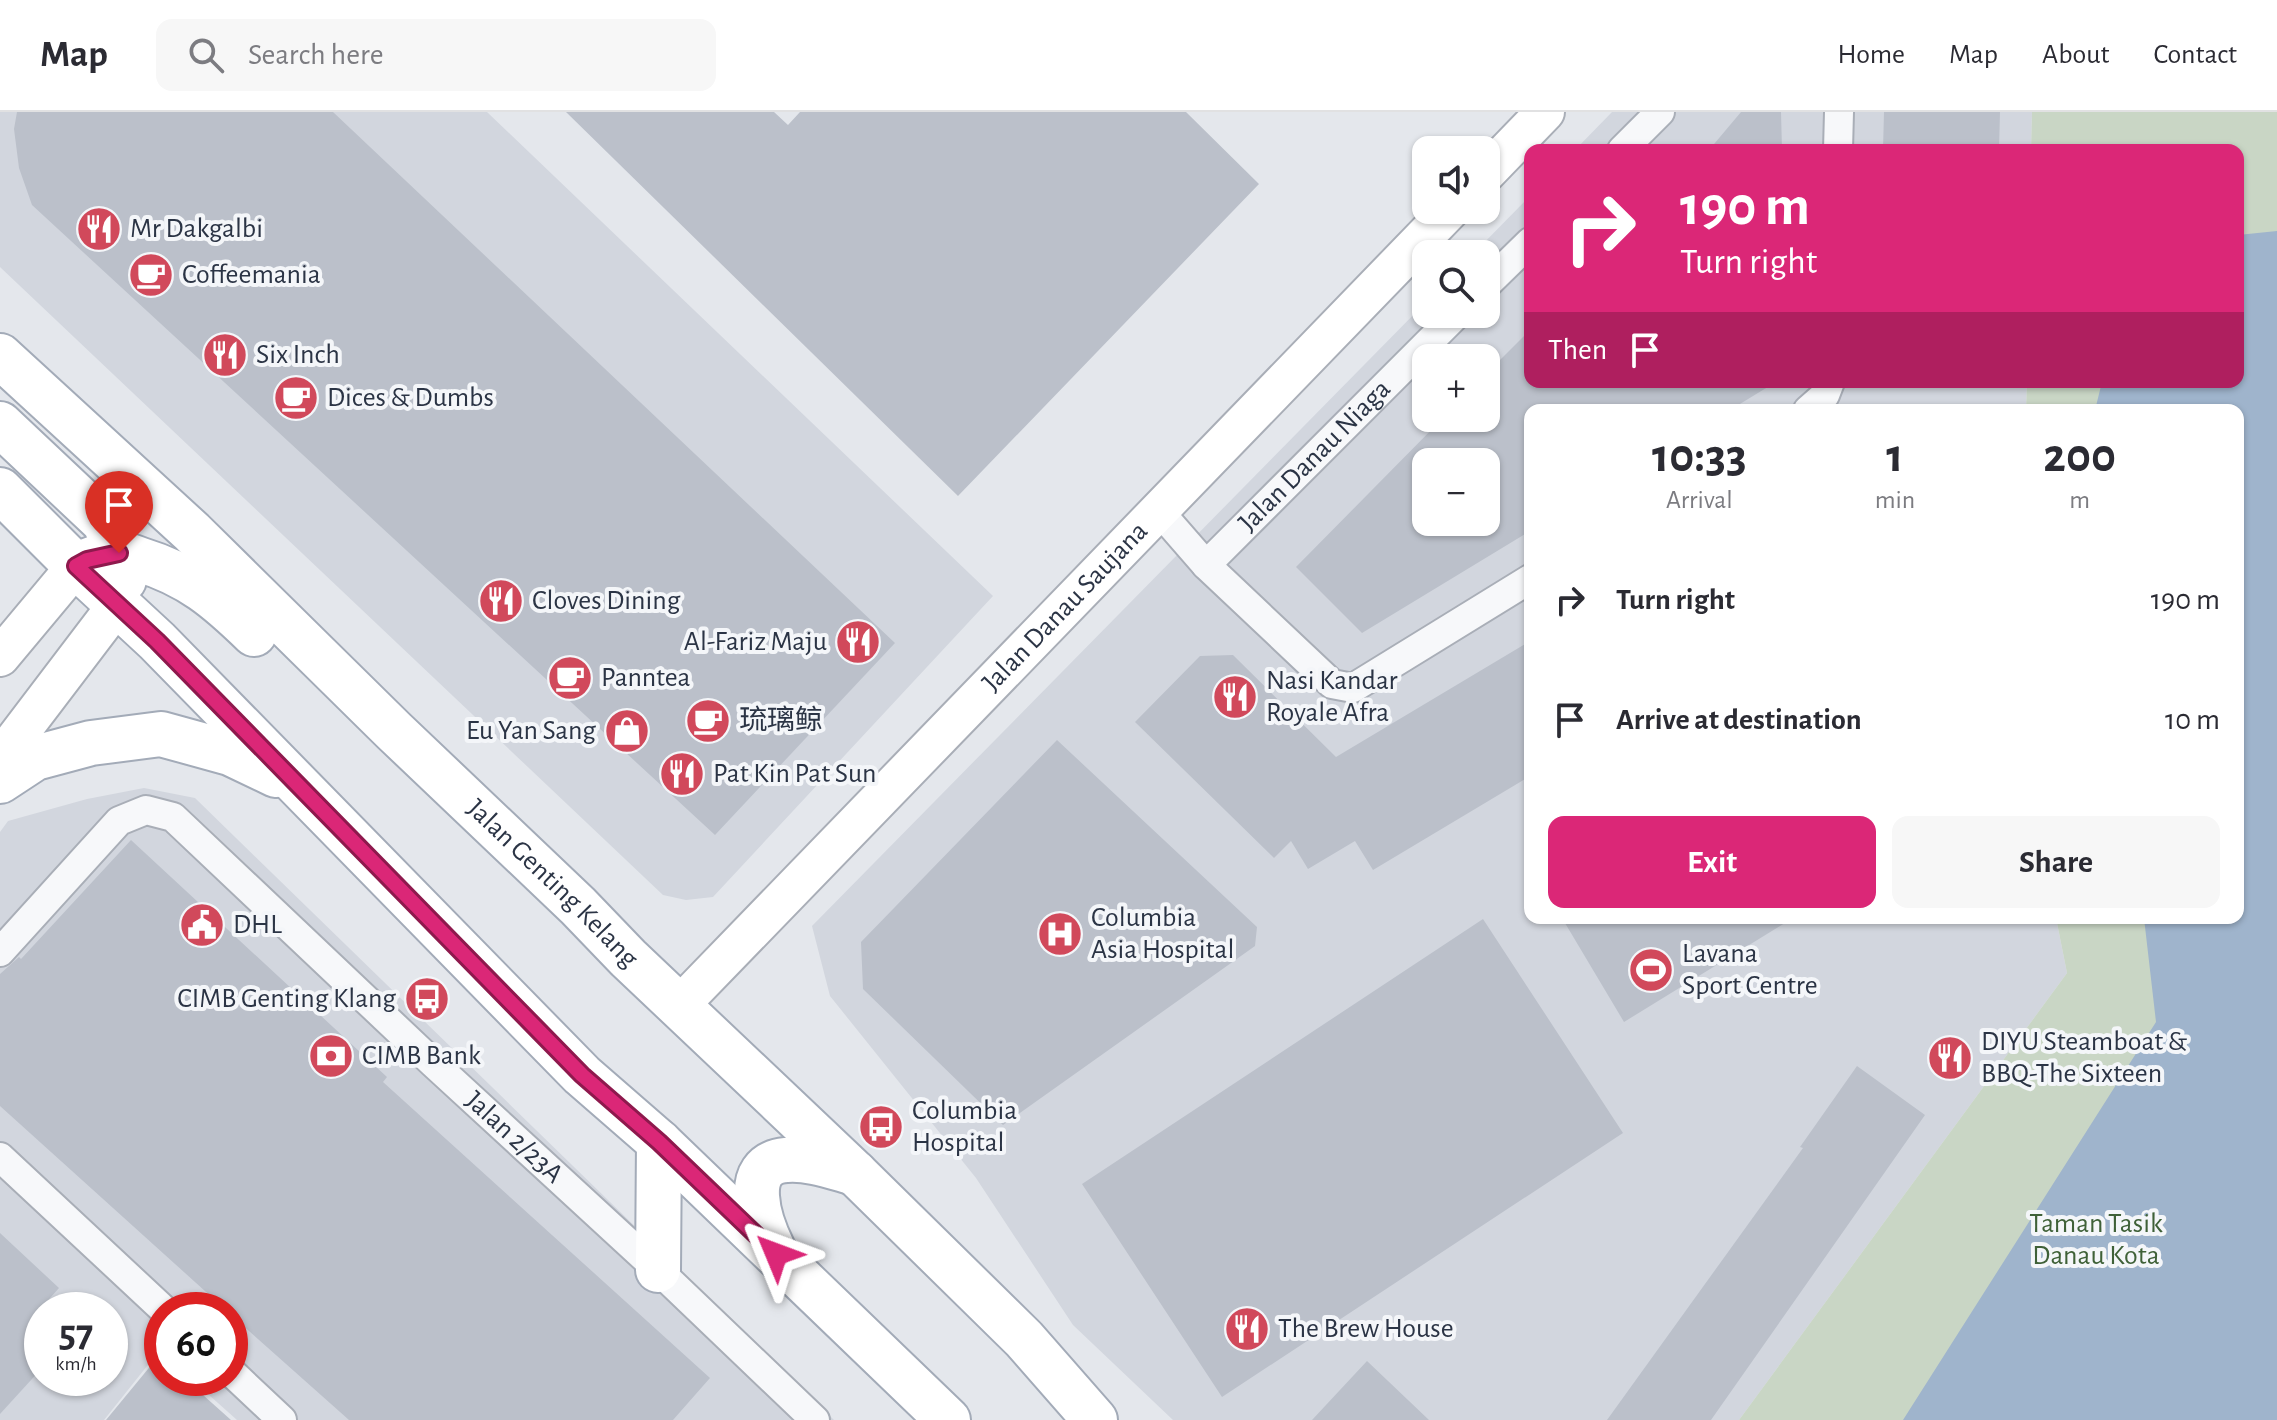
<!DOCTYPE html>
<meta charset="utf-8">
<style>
body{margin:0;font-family:"Alegreya Sans","Noto Sans SC",sans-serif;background:#f7f7f7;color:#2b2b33;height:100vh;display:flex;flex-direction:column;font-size:30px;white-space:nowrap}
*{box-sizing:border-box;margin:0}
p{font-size:26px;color:#7c7c81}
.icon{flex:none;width:44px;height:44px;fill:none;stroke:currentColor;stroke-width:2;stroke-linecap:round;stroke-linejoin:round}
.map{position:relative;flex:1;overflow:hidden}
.details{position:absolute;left:1524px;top:292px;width:720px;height:520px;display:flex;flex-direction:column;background:#fff;border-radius:16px;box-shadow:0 2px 6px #0004}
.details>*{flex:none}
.hud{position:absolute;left:1524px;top:32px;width:720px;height:244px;border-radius:16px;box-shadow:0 2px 6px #0004;background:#db2777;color:#fff;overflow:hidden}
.controls{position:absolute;left:1412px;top:24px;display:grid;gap:16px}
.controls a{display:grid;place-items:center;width:88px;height:88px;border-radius:16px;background:#fff;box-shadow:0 2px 6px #0004;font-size:40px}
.speed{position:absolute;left:24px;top:1180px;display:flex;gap:16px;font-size:40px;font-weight:700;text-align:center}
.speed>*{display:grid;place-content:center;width:104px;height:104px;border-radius:50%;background:#fff;box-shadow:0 2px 6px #0004;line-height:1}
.speed small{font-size:20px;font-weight:400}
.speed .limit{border:12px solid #d22;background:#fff;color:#111}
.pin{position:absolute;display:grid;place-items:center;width:68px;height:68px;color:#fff;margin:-82px -34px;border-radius:50% 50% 50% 0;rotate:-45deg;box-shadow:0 0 8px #0007}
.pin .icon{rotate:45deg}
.me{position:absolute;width:88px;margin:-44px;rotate:314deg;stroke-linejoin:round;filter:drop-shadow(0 0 6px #0008)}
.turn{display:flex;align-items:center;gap:28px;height:168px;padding:0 24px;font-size:36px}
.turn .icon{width:104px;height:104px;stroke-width:2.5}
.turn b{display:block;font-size:56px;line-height:68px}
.then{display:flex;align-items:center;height:76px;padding:0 24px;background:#0003;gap:16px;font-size:30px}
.eta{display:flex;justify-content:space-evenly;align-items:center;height:136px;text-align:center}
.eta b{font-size:48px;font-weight:700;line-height:56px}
.primary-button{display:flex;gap:16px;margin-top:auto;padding:16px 24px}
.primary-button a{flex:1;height:92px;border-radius:16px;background:#db2777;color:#fff;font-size:32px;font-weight:700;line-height:92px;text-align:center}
.primary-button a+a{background:#f7f7f7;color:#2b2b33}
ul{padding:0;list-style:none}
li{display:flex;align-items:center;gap:24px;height:120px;padding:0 24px}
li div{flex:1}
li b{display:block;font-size:30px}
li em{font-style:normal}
header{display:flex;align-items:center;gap:48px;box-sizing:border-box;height:112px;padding:0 40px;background:#fff;border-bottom:2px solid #e1e1e2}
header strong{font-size:38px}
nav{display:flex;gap:44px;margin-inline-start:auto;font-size:28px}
.search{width:560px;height:72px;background:#f7f7f7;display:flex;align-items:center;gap:20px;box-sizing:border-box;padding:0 28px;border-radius:16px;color:#7c7c81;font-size:30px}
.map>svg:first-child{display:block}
.built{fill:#d2d6de;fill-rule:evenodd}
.park{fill:#c9d6c5}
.water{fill:#9fb4cc}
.building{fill:#bbc0ca;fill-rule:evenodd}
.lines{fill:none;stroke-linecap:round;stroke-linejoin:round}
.street-casing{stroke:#a9aeb7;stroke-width:32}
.secondary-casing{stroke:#a9aeb7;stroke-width:42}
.primary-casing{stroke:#a3abb8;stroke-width:48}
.street{stroke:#f7f8fa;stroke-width:28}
.secondary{stroke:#fff;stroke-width:38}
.primary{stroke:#fff;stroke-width:44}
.route-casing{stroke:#8e194d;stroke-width:20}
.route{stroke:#db2777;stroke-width:14}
.labels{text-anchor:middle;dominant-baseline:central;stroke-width:8;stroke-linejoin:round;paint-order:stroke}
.poi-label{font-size:28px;fill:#2b3445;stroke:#f4f6f9;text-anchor:start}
.street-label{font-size:28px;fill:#2b3445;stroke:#f4f6f9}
.park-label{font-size:28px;fill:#3f6138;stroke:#f4f6f9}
</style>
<header>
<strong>Map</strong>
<div class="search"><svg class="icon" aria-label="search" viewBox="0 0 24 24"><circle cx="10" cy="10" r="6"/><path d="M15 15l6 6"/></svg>Search here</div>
<nav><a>Home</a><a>Map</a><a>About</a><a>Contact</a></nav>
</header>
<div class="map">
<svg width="2277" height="1308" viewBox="0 0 2277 1308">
<rect width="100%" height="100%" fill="#e4e7ec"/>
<!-- built -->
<path class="built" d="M0 0H487L993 484 713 785 686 788 663 783 0 155Z
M1612 0H2032L2031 38H1575Z
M1530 84V270H2027L2026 298H1530V806H2056L2067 861 1739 1308H1173L1073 1213 976 1066 830 884 812 814 1426 190V202H1486V142H1473ZM1426 246H1486V306H1426ZM1426 350H1486V410H1426Z
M144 676 195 686 834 1308H237L190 1266H230V1198H162V1241L159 1239 104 1308H0V720L8 709 87 687ZM42 1198H110V1266H42Z"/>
<!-- park -->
<path class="park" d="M2032 0H2277V1308H1739L2067 861 2056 806H2238V298H2026L2027 270H2238V38H2031Z"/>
<!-- water -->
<path class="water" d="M2277 119V1308H1903L2156 910 2144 806H2238V298H2095L2102 270H2238V123Z"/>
<!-- building -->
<path class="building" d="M17 0H333L895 531 715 723 32 93 19 56 14 17Z
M566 0H774L788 13 800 0H1186L1259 72 958 384Z
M1741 0H1781L1782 38H1709Z
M1884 0H2000L1999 38H1883Z
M1530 218V270H1776L1730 298H1530V419L1362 521 1296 455 1443 306H1486V262ZM1426 350H1486V410H1426Z
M1530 529V664L1373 758 1355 729 1308 757 1291 729 1274 746 1135 610 1200 544 1233 543 1336 645Z
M1057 628 1257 815 1255 834 1003 1013 863 877 861 830Z
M131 728 387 965 383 970 710 1266 673 1308H349L230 1202V1198H226L0 994V862L19 845 21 847Z
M1562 806H1793L1624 910Z
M1483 807 1623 1021 1222 1285 1082 1072Z
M1857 954 1925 1003 1711 1308H1607L1803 1036 1800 1035Z
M0 1121 59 1176 42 1195V1256L0 1302Z
M162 1240V1266H184L231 1308H106Z
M1367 1249 1429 1308H1312Z"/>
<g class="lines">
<!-- street casing -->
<g class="street-casing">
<g id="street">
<path d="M1622 38 1660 0"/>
<path d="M1838 38 1839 0"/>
<path d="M1486 173 1530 130"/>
<path d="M1808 298 1825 283 1830 270"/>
<path d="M1159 399 1206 453 1332 572 1353 576 1530 467"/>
<path id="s1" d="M1206 453 1457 202"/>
<path id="s2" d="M0 840 119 709 146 698 173 705 433 951 658 1158 815 1308"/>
<path d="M0 1045 164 1198"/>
<path d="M230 1259 282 1308"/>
</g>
</g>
<!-- secondary casing -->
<g class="secondary-casing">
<g id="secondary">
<path d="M1486 61 1545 0"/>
<path d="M0 545 76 454"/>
<path d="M0 647 117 493"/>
<path id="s3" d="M680 893 1450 98"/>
</g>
</g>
<!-- primary casing -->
<g class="primary-casing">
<g id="primary">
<path id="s4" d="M0 244 192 420 394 619 578 794 628 846 855 1061 1024 1227 1095 1308"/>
<path d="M0 312 104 410 119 441 124 468"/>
<path d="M0 378 76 454 157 529 582 963 659 1030 948 1308"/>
<path d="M76 454C88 448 104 442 117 441 125 441 134 446 141 448 190 463 218 487 254 522"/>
<path d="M0 669 35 646 91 631 161 622 230 641 276 663"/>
<path d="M773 1137C760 1111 739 1052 786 1048 809 1046 833 1055 855 1061"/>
<path d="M658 1158 659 1030"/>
</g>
</g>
<!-- street -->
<use href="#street" class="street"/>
<!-- secondary -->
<use href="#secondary" class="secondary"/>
<!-- primary -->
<use href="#primary" class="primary"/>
</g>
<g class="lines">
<!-- route casing -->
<g class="route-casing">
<path id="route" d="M119 441 87 448 76 454 157 529 582 963 659 1030 776 1142"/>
</g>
<!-- route -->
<use href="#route" class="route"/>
</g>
<!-- icons -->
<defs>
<g id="restaurant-disc" transform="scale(2.3)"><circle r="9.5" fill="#d1495b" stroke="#f4f6f9"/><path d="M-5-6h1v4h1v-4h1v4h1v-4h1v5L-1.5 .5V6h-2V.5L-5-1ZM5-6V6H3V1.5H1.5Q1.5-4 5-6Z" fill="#fff"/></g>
<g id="cafe-disc" transform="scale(2.3)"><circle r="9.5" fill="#d1495b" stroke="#f4f6f9"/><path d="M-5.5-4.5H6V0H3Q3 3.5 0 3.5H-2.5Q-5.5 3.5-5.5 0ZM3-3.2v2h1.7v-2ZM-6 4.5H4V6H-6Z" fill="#fff"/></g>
<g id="shop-disc" transform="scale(2.3)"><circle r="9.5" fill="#d1495b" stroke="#f4f6f9"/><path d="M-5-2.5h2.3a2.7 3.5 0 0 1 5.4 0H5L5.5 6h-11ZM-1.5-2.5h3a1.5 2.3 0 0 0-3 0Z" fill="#fff"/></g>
<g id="civic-disc" transform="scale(2.3)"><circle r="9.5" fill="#d1495b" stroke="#f4f6f9"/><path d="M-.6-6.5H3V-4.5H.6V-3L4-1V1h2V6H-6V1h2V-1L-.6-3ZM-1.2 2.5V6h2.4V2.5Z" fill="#fff"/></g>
<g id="hospital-disc" transform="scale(2.3)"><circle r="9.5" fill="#d1495b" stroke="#f4f6f9"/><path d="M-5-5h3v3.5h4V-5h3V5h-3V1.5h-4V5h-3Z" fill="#fff"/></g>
<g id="stadium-disc" transform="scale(2.3)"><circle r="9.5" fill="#d1495b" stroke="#f4f6f9"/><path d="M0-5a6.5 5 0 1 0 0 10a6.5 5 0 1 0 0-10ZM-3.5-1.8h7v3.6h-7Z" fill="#fff"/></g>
<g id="bus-disc" transform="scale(2.3)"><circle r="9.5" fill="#d1495b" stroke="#f4f6f9"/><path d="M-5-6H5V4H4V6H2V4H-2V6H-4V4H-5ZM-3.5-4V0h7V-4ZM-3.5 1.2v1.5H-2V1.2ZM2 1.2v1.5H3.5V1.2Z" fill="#fff"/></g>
<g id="bank-disc" transform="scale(2.3)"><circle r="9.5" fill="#d1495b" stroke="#f4f6f9"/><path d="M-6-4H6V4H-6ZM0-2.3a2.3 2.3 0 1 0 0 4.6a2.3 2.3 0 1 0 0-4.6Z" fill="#fff"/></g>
</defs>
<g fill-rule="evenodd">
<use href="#restaurant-disc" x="99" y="117"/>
<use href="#cafe-disc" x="151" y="163"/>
<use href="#restaurant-disc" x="225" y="243"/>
<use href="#cafe-disc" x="296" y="286"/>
<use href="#restaurant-disc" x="501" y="489"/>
<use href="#restaurant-disc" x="858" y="530"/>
<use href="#cafe-disc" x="570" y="566"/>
<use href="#restaurant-disc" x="1235" y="585"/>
<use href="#cafe-disc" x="708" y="609"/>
<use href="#shop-disc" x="627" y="619"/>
<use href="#restaurant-disc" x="682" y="662"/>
<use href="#civic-disc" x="202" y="813"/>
<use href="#hospital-disc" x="1060" y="822"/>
<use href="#stadium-disc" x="1651" y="858"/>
<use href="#bus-disc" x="427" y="887"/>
<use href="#bank-disc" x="331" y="944"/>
<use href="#restaurant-disc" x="1950" y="946"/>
<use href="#bus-disc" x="881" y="1015"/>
<use href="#restaurant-disc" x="1247" y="1217"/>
</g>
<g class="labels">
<!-- poi labels -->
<g class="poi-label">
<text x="130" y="117">Mr Dakgalbi</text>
<text x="182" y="163">Coffeemania</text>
<text x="256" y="243">Six Inch</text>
<text x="327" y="286">Dices &amp; Dumbs</text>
<text x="532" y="489">Cloves Dining</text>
<text x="827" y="530" text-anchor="end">Al-Fariz Maju</text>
<text x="601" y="566">Panntea</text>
<text x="1266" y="569">Nasi Kandar<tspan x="1266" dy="32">Royale Afra</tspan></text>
<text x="739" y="609">琉璃鲸</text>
<text x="596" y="619" text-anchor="end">Eu Yan Sang</text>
<text x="713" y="662">Pat Kin Pat Sun</text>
<text x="1091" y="806">Columbia<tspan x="1091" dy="32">Asia Hospital</tspan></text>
<text x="233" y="813">DHL</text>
<text x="1682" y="842">Lavana<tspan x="1682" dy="32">Sport Centre</tspan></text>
<text x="396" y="887" text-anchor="end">CIMB Genting Klang</text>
<text x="1981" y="930">DIYU Steamboat &amp;<tspan x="1981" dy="32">BBQ-The Sixteen</tspan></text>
<text x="362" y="944">CIMB Bank</text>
<text x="912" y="999">Columbia<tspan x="912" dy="32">Hospital</tspan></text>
<text x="1278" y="1217">The Brew House</text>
</g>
<!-- street labels -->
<g class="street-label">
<text stroke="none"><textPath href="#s1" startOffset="154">Jalan Danau Niaga</textPath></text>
<text stroke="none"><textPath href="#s3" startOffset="554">Jalan Danau Saujana</textPath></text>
<text stroke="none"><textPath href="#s4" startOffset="764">Jalan Genting Kelang</textPath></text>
<text stroke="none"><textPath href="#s2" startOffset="702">Jalan 2/23A</textPath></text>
</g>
<!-- park labels -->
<g class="park-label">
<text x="2096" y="1112">Taman Tasik<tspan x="2096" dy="32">Danau Kota</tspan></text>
</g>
</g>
</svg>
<div class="controls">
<a><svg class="icon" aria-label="sound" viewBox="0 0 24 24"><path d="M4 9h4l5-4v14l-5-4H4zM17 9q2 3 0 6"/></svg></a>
<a><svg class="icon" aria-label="search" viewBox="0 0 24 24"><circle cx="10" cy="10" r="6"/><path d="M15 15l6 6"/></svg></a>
<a>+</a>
<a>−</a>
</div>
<div class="speed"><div>57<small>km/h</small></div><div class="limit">60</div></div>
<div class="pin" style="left:119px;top:441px;background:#d93025"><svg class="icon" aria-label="arrive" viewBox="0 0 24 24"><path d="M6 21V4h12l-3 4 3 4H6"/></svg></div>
<svg class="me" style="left:776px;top:1142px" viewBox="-20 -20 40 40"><path d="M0-17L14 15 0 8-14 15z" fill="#db2777" stroke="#fff" stroke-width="4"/></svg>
<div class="hud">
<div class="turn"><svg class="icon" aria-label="right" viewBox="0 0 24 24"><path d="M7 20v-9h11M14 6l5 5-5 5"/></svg><div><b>190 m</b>Turn right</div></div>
<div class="then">Then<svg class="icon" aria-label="arrive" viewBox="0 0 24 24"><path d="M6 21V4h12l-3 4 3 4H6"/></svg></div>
</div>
<section class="details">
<div class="eta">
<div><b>10:33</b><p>Arrival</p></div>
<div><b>1</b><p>min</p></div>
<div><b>200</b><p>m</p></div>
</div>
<ul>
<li><svg class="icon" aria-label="right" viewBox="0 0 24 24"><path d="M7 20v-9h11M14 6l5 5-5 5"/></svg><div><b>Turn right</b></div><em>190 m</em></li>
<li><svg class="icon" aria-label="arrive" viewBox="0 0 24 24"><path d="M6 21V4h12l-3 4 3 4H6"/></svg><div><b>Arrive at destination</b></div><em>10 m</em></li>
</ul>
<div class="primary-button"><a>Exit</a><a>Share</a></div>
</section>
</div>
